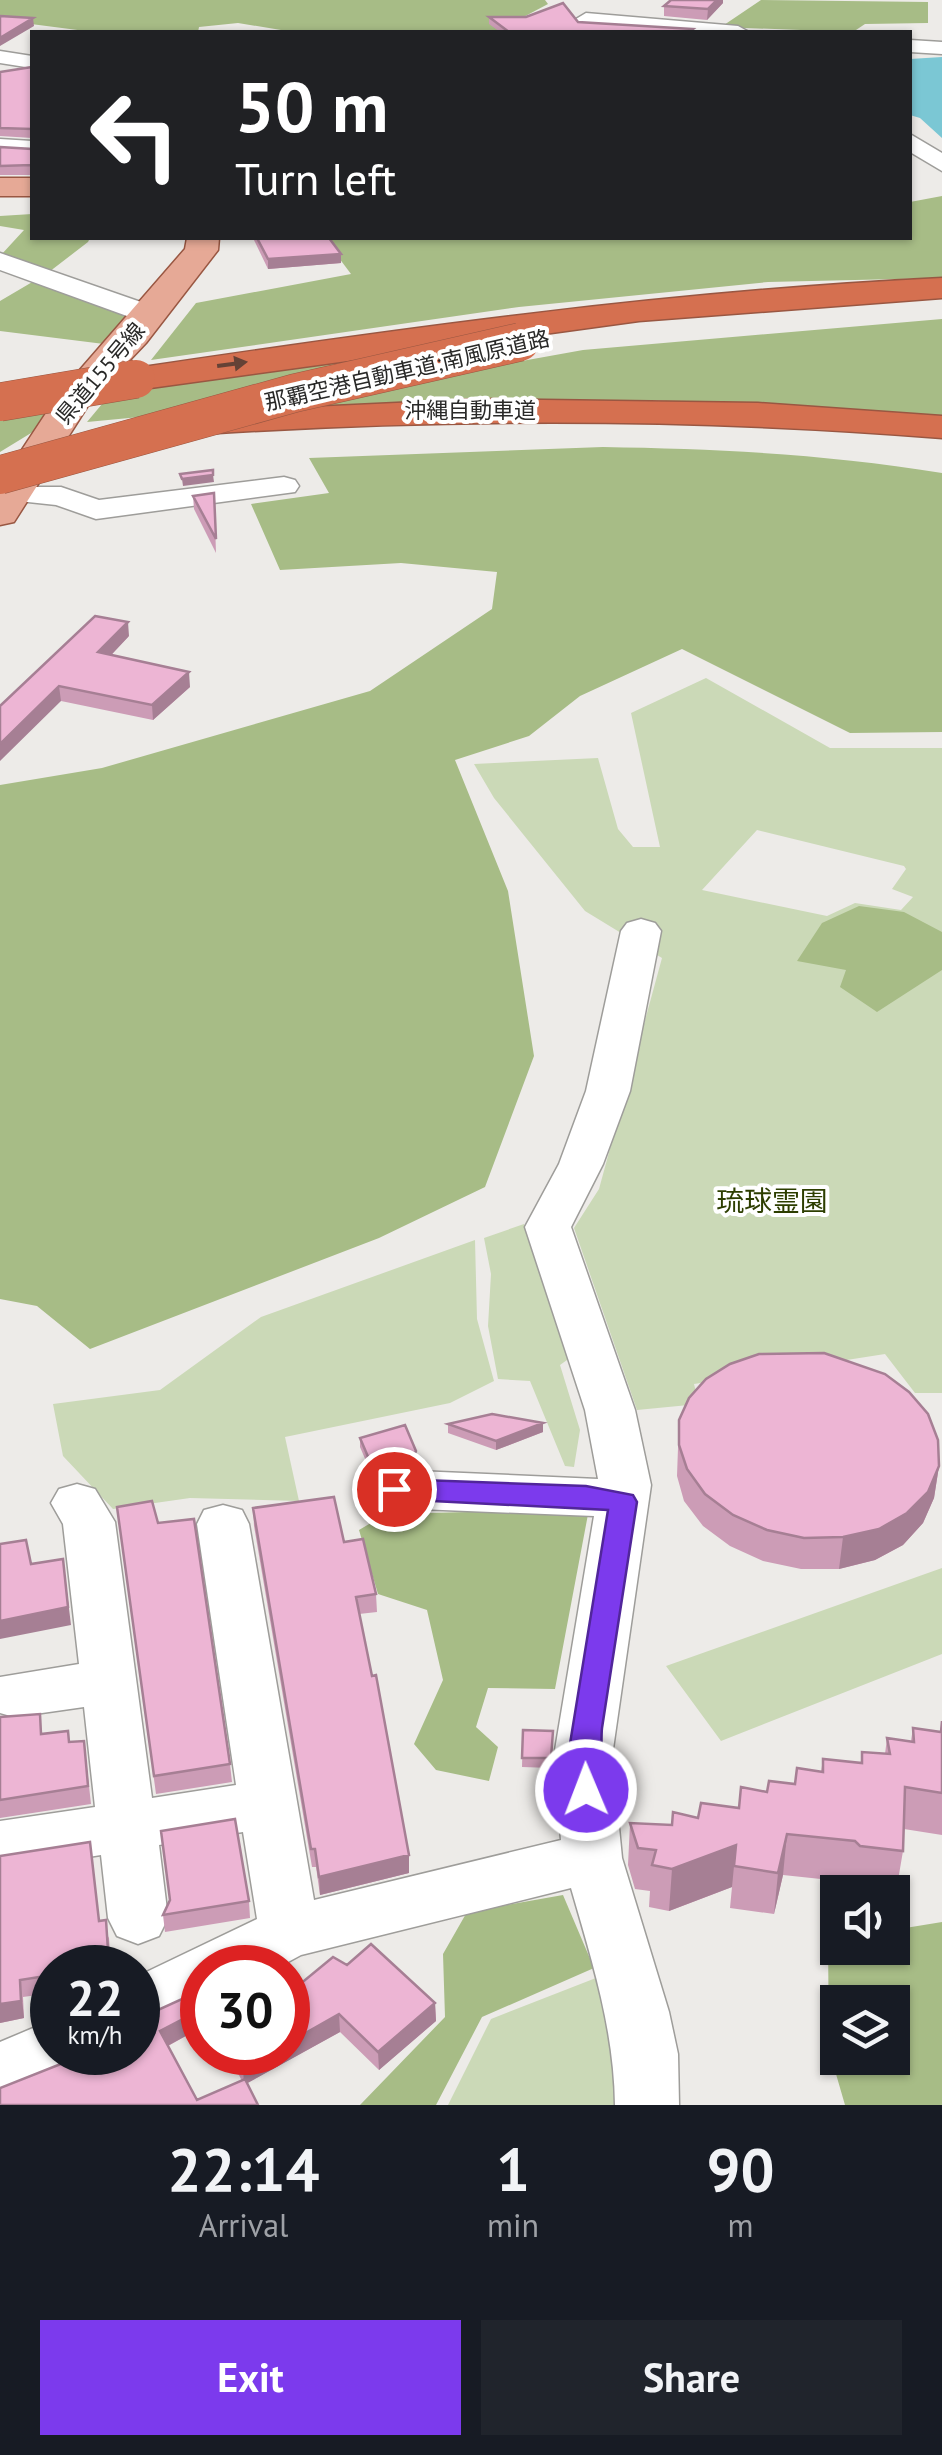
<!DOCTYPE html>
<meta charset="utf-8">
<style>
body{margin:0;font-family:"PT Sans","Noto Sans JP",sans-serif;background:#20242c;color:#f1f3f6;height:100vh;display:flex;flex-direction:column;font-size:38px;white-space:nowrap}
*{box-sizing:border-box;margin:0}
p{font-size:32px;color:#9ea1a6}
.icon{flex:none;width:55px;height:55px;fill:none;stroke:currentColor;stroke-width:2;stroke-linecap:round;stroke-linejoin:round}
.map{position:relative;height:2105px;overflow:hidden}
.sheet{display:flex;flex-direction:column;background:#171b24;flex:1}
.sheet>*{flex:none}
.guide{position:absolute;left:30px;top:30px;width:882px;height:210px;border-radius:0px;box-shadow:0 2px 8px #0004;background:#202124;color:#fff;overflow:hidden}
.controls{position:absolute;left:820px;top:1875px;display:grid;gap:20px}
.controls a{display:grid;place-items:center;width:90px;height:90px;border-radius:0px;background:#171b24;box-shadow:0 2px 8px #0004;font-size:50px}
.speed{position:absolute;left:30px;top:1945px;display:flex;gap:20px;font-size:50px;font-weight:700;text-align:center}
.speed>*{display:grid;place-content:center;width:130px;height:130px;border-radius:50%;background:#171b24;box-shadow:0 2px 8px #0004;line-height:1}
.speed small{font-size:25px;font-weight:400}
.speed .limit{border:15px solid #d22;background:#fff;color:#111}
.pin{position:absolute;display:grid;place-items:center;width:85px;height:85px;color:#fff;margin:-42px;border:5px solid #fff;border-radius:50%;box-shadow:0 2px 10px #0007}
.me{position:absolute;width:110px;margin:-55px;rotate:359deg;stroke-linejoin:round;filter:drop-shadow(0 0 8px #0008)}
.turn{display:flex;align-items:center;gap:35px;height:210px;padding:0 40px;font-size:45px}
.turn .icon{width:130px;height:130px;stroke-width:2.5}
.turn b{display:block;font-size:70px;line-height:85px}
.eta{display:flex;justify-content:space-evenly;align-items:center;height:170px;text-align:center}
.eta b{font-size:60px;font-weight:800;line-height:70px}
.action{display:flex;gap:20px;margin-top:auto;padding:20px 40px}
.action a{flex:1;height:115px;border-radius:0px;background:#7c3aed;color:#fff;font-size:40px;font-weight:800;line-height:115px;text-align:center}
.action a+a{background:#20242c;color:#f1f3f6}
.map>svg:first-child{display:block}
.green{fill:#cbd9b7;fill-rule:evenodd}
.forest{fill:#a7bc86;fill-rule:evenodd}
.water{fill:#7bc7d4}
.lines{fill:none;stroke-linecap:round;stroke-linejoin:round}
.minor-casing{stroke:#9e9d9a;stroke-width:3}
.major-casing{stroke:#995742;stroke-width:3}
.highway-casing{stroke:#995742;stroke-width:3}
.minor{fill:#fff;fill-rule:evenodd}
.major{fill:#e6a996;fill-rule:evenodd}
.highway{fill:#d57050;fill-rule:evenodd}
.highway-bridge-casing{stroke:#995742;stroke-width:39;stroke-linecap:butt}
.highway-bridge{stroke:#d57050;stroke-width:38}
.wall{fill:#cc9cb6}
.shaded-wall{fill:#a67f94}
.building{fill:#edb5d4;stroke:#a67f94;stroke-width:2.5}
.oneway{fill:#654236}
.route{fill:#7c3aed;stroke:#51269a;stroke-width:2.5}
.labels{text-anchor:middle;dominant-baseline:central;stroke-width:8;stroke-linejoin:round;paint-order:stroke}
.far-street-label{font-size:22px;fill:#292928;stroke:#fff}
.park-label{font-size:28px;fill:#2d3e00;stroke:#fff}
</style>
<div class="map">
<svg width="942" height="2105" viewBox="0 0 942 2105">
<rect width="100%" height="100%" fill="#edebe8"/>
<!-- green -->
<path class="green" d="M706 678 830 748H942V1393H915L885 1354 694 1384 699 1404 637 1410 574 1228 599 1189 662 958 585 911 494 798 474 764 598 758 618 829 633 847H660L631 713ZM757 830 904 866 906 869 892 889 913 897 901 910 855 903 827 916 702 890Z
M524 1224 574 1355 560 1365 580 1430 574 1467 565 1466 530 1381 498 1379 488 1326 491 1274 484 1238Z
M475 1240 477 1319 494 1381 450 1403 285 1437 299 1501 190 1498 113 1509 63 1456 53 1404 160 1390 261 1317Z
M942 1568V1654L721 1741 666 1666Z
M619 1969 636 2105H448L491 2019Z"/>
<!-- forest -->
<path class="forest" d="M0 0H545L548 4 495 32H293L238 23 199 27 198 32H93L0 20Z
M761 0 928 2V23L865 24 853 32 721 27Z
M942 196V278L768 282 519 307 151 360 196 303 351 274 324 238H910V202Z
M32 214V238H90L88 242 49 272 1 255 24 230 0 226V216Z
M34 281 130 313 104 344 0 331V301Z
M942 319V419L651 400H448L308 408 395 384 583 350Z
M464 339 182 413 87 422 112 392Z
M0 395 58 403 36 430 0 452Z
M603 447C720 449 826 454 942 473V732L850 733 682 649 580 696 529 736 455 760 508 891 534 1056 485 1187 379 1238 90 1349 37 1306 0 1299V785L102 768 370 691 492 609 497 572 401 563 280 570 251 504 329 493 309 458Z
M859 906 904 912 942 932V970L877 1012 840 987 846 970 797 961 822 923Z
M589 1509 555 1689 488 1688 476 1727 498 1747 489 1781 436 1770 414 1744 443 1680 427 1610 378 1594 359 1530 386 1514Z
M563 1895 594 1968 482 2017 436 2105H360L445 2017 443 1954 467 1912Z
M942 1922V2105H845L829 2050 828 1941 837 1939 838 1948H892L893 1930ZM838 2002H892V2058H838Z"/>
<!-- water -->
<path class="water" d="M942 57V138L920 118 910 115V59Z"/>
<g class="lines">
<!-- minor casing -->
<g class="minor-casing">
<path id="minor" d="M586 13 738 26 749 32H670L579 23 576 19Z
M910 40 942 42V54L910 52Z
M0 51 32 56V68L0 63Z
M910 134 942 153V171L910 152Z
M0 139 32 141V155L0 153Z
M0 253 158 308 162 314 158 320H138L0 270Z
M284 477 295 480 299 486 295 492 96 519 56 505 0 499 1 487H61L99 500Z
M641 919 655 923 661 931 630 1091 603 1164 571 1227 635 1410 651 1485 612 1756 622 1858 669 2012 678 2054 679 2105H615C614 2029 592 1961 571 1888L301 1955 277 1968H202V2004L138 2033V1976L257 1919 243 1832 159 1845 168 1918 159 1936 138 1944 117 1936 108 1918 101 1855 0 1871V1821L95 1807 84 1707 14 1717 0 1713V1677L79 1664 63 1524 51 1503 59 1489 77 1484 95 1489 115 1522 152 1798 236 1785 197 1524 204 1510 223 1505 242 1510 249 1524 314 1900 561 1840 554 1756 594 1516 394 1508 376 1502 368 1489 376 1476 394 1470 598 1479 585 1410 525 1227 559 1164 586 1091 621 931 627 923Z
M52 2020V2052H82L74 2068 0 2103V2042Z"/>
</g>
<!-- major casing -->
<g class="major-casing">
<path id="major" d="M0 178H32V196H0Z
M187 238H219L218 250 146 343 91 401 14 522 0 525V483L58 395 185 249Z"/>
</g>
<!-- highway casing -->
<g class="highway-casing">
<path id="highway" d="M942 278V298L639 321 136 390 123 387 118 379 123 371 136 368C404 328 671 291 942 278Z
M481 399 758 403 942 416V438C695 418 451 418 204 434L191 431 185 423 191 415 204 412Z"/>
</g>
<!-- minor -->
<use href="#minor" class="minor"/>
<!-- major -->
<use href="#major" class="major"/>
<!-- highway -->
<use href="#highway" class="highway"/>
<!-- highway-bridge casing -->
<g class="highway-bridge-casing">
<path id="highway-bridge" d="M0 402 136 379
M0 475 295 393 520 342"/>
</g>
<!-- highway-bridge -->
<use href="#highway-bridge" class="highway-bridge"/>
</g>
<!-- wall -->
<path class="wall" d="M671 0H723V3L707 20 664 16V6Z
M489 17 578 22 693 32H500L489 24Z
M32 67V138L0 136V72Z
M0 147 32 149V175H0Z
M253 238H329L341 263 268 269Z
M214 493 216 553 194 509 193 496Z
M129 636 111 655 190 687 153 720 61 701 0 706Z
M679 1420 939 1466 934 1498 923 1523 903 1545 875 1560 839 1569H801L763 1561 730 1546 703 1526 684 1501 677 1476Z
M543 1423V1432L496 1450 448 1433V1424Z
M360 1438 416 1451V1460L414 1467 393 1466 372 1475 360 1447Z
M117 1507 158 1523 230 1764 232 1782 156 1794Z
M253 1508 344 1542 376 1594 377 1612 359 1614 409 1873 320 1895 316 1867H312L254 1526Z
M0 1717 42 1734 70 1742 84 1741 91 1804 0 1818Z
M942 1721V1835L904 1829 903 1851 896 1892 854 1887 849 1882 783 1875 774 1914 730 1908 732 1887 669 1911 649 1907 650 1891 635 1889 628 1865 630 1823 672 1825 739 1808 767 1792 795 1784 821 1772 823 1759 861 1763 885 1754 887 1738 911 1741 913 1728 940 1732Z
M523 1730 553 1731 551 1768 522 1767Z
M0 1856 99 1921 109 1938 111 1968H52V1993L23 1997 24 2018 0 2023Z
M249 1901 250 1918 165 1932 163 1915Z
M347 1965 435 2003 436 2021 379 2070 340 2032 247 2083 258 2105H0L75 2059 74 2052 202 1990V1988V2027L168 2046 197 2100 242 2081 227 2052H288Z"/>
<!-- shaded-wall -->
<path class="shaded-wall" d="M717 0H723V3L707 20 708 9Z
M33 18 34 26 0 46V38Z
M341 254V263L268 269V259Z
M213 475 214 482 183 486 182 479Z
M128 622 129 636 100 667 98 652Z
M189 672 190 687 153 720 152 705Z
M59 686 61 701 0 761V744Z
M543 1423V1432L496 1450V1441Z
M393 1457V1466L372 1475V1466Z
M939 1466 934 1498 923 1523 903 1545 875 1560 839 1569 843 1537Z
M63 1559 71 1625 0 1639V1621Z
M787 1834 783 1875 774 1914 778 1873Z
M736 1845 732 1887 669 1911 672 1869Z
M409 1855V1873L320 1895 319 1877Z
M20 1980 24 2018 0 2023V2004Z
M435 2003 436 2021 379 2070 378 2052Z
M202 2009V2027L162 2049 160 2031Z
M339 2014 340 2032 244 2085 243 2067 270 2052H288V2043Z"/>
<!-- building -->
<path class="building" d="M671 0H717L708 9 664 6Z
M563 3 578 22 693 29 689 32H509L489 17H526Z
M0 16 33 18 0 38Z
M32 67V129L0 128V72Z
M0 147 32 149V166L31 165 0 166Z
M257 238H329L341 254 268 259Z
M213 470V475L182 479 180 474Z
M214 493 216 539 193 496Z
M95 616 128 622 98 652 189 672 152 705 59 686 0 744V706Z
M824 1353 885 1374 909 1392 928 1414 938 1440 939 1466 928 1492 907 1513 879 1529 843 1537 804 1538 767 1530 733 1515 705 1494 687 1469 679 1445V1420L689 1398 706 1379 730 1364 759 1354Z
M492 1414 543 1423 496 1441 448 1424Z
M405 1425 416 1451 413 1458 393 1457 372 1466 360 1438Z
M334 1497 344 1542 363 1539 376 1594 356 1597 372 1676 376 1675 409 1855 319 1877 315 1849H311L253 1508Z
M152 1501 158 1523 194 1519 230 1764 154 1776 117 1507Z
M26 1540 31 1564 63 1559 68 1607 0 1621V1544Z
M40 1714 41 1734 68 1731 69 1742 84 1741 88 1786 0 1800V1717Z
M942 1721V1793L905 1787 903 1851 860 1846 855 1841 787 1834 778 1873 734 1866 736 1845 672 1869 652 1865 656 1850 638 1848 630 1823 672 1825 673 1812 698 1818 701 1803 739 1808 741 1787 767 1792 769 1781 795 1784 797 1768 823 1772V1759L862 1763V1752L890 1754 887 1738 914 1742 913 1728 941 1732Z
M523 1730 553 1731 551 1758H522Z
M235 1819 249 1901 163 1915 170 1900 161 1831Z
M90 1842 99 1921 106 1920 109 1966 52 1968V1975L20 1980 21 2001 0 2004V1856Z
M371 1944 435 2003 378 2052 339 2014 288 2043V1994L333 1957 347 1965Z
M242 1954H251L258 1968H219L217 1965Z
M202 1988V2009L160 2031 197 2100 245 2079 258 2105H0V2088L76 2058 74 2052H138V2019L202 1990Z
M235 2052H270L243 2067Z"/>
<!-- one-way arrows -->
<defs><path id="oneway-solid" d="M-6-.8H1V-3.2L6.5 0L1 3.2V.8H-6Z" transform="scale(2.5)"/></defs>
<use class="oneway" href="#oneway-solid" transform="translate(232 364) rotate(-8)"/>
<!-- route -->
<path class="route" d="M394 1479 586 1486 633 1495 637 1502 602 1728C600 1748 605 1783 597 1799L586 1803 575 1799 571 1790 568 1756 608 1510 394 1499 384 1496 380 1489 384 1482Z"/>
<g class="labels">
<!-- far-street labels -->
<g class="far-street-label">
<text transform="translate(407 370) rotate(-13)">那覇空港自動車道;南風原道路</text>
<text transform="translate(100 373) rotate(-50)">県道155号線</text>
<text x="470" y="410">沖縄自動車道</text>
</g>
<!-- park labels -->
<g class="park-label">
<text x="772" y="1200">琉球霊園</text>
</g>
</g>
</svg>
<div class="controls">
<a><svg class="icon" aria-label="sound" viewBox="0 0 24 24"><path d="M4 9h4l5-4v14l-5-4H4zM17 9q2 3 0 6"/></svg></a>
<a><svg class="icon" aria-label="layers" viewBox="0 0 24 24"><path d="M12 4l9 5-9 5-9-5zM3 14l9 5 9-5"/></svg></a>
</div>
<div class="speed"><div>22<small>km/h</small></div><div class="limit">30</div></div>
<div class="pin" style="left:394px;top:1489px;background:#d93025"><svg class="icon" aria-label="arrive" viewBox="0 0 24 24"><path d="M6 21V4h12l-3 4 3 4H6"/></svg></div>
<svg class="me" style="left:586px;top:1790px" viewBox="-20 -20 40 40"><circle r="17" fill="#7c3aed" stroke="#fff" stroke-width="3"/><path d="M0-11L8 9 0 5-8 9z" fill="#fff"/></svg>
<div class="guide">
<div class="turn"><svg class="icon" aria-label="left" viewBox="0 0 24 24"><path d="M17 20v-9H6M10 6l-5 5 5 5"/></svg><div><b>50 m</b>Turn left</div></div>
</div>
</div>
<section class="sheet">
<div class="eta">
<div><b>22:14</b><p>Arrival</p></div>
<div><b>1</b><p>min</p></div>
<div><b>90</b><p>m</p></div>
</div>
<div class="action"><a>Exit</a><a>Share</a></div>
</section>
